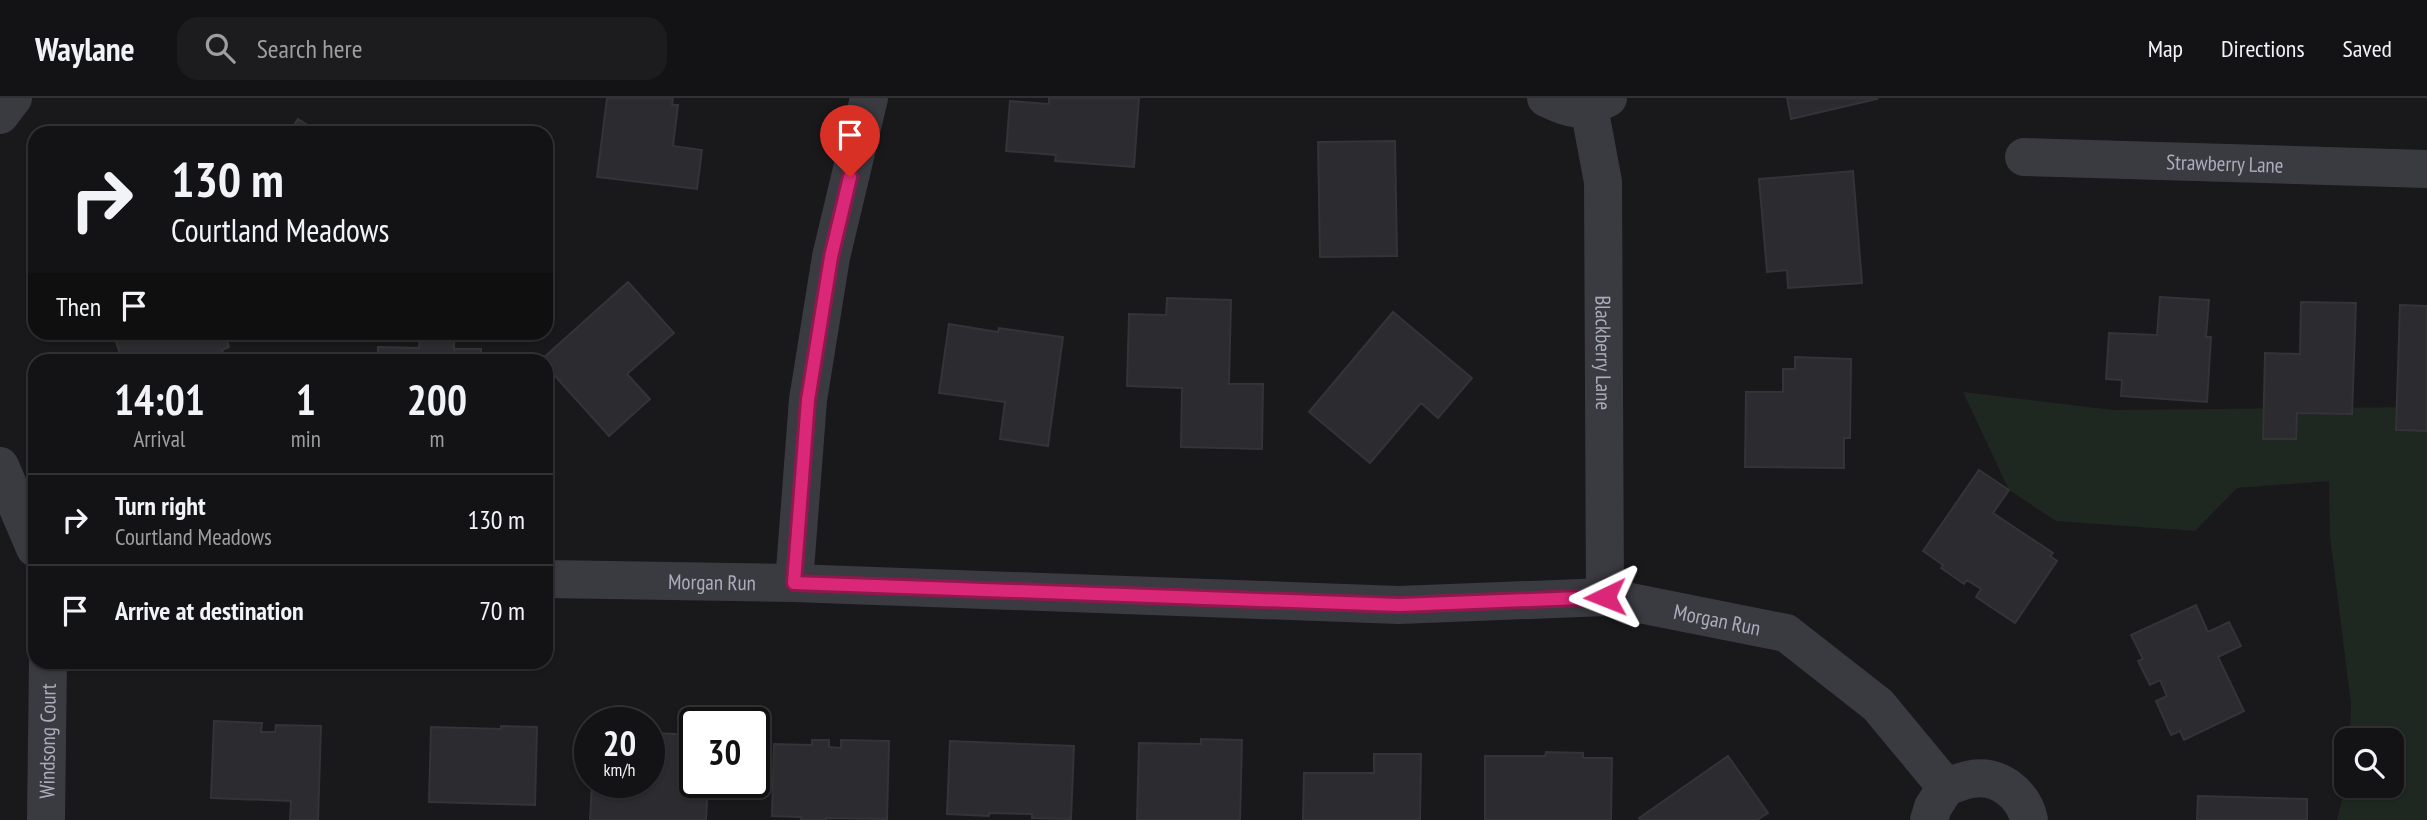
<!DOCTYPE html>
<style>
body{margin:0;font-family:"PT Sans Narrow",sans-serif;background:#1c1c1e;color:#f1f3f6;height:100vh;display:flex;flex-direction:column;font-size:26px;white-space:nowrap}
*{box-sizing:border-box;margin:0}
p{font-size:23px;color:#9d9ea0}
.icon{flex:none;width:38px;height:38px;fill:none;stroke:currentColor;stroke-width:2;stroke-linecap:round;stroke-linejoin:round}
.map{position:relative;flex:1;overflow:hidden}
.sheet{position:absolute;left:28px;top:256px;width:525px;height:315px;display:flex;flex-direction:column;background:#131315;border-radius:21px;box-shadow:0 2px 5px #0004,0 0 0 2px #323234}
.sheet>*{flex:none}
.guide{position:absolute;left:28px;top:28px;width:525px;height:214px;border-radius:21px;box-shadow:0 2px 5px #0004,0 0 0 2px #323234;background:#131315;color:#f1f3f6;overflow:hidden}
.controls{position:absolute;left:2334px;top:630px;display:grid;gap:14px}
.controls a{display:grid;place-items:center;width:70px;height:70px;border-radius:14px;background:#131315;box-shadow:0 2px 5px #0004,0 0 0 2px #323234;font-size:35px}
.speed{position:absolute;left:574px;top:609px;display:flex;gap:14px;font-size:35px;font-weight:700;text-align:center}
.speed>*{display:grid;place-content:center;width:91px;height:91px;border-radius:50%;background:#131315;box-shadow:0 2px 5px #0004,0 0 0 2px #323234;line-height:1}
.speed small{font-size:18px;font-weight:400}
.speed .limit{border:4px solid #111;border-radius:10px;background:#fff;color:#111}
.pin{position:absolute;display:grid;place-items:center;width:60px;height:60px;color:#fff;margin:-72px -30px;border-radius:50% 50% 50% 0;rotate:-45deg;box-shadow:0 0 7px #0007}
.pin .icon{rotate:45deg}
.me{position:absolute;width:77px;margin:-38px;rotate:268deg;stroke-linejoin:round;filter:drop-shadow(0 0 5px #0008)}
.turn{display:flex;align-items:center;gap:24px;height:147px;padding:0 28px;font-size:32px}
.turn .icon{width:91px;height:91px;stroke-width:2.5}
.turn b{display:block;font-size:49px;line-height:60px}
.then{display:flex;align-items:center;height:66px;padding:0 28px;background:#0003;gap:14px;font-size:26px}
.eta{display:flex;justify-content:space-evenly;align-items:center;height:119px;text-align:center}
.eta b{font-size:42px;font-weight:600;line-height:49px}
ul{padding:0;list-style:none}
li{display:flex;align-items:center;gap:21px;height:91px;padding:0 28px;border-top:2px solid #323234}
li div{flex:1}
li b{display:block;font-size:26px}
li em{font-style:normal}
header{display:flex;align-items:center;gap:42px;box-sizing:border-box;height:98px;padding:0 35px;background:#131315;border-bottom:2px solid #323234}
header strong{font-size:33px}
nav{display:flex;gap:38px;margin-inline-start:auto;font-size:24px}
.search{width:490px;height:63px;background:#1c1c1e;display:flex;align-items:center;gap:18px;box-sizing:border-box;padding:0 24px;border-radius:21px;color:#9d9ea0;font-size:26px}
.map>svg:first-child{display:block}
.green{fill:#1e2720}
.building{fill:#2c2c30;stroke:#333338;stroke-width:2}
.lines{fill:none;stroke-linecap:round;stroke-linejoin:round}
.minor{stroke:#3a3a41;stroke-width:38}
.route-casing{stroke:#8e194d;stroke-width:18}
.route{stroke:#db2777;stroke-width:12}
.labels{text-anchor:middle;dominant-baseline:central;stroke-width:7;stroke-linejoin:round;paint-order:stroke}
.street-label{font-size:21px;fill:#aaaebc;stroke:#141417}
</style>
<header>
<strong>Waylane</strong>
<div class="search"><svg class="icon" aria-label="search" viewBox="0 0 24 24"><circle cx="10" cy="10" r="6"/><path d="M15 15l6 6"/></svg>Search here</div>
<nav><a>Map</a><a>Directions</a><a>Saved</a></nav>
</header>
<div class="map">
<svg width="2427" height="722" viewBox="0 0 2427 722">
<rect width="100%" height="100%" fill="#19191c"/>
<!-- green -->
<path class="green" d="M1963 294 2113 312 2427 309V722H2337L2347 682V688H2392V642H2350L2351 606 2330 438 2329 383 2237 390 2195 433 2056 423 2009 392Z"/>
<!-- building -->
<path class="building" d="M607 0H673L672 7H678L673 48 702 52 697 91 597 79Z
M1049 0H1139L1134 69 1055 63 1056 57 1006 53 1010 3 1049 6Z
M1787 0H1876L1877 1 1791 21Z
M298 21 320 35H289Z
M1395 43 1397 158 1320 159 1318 44Z
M1853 73 1862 185 1788 190 1787 172 1767 174 1759 81Z
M628 184 674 235 627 276 650 301 609 338 546 268V262H541Z
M2160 199 2209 202 2206 239H2211L2207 304 2121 298 2122 282 2106 281 2109 235 2157 237Z
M1167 200 1231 202 1229 286H1263L1262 351 1181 349 1182 290 1127 288 1129 216 1166 217Z
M2301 204 2356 205 2352 316 2297 315 2296 341H2263L2265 255 2300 256Z
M2400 207 2427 208V333L2396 332Z
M1393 214 1472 280 1438 320 1421 305 1370 365 1309 314Z
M949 226 998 234 999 230 1063 239 1048 348 1000 341 1005 304 939 295Z
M120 234H224L229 249 222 252 226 262H122L114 237Z
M420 235H454V251H481V262H378V249L419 250Z
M1795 259 1851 261 1850 340H1844V370L1745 369 1746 294H1783V271H1795Z
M1979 372 2009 392 1993 415 2053 455 2050 458 2057 463 2015 525 1976 499 1981 491 1967 482 1964 486 1941 470 1943 467 1923 453Z
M2196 507 2208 534 2229 524 2241 548 2218 559 2244 613 2184 642 2180 633 2171 637 2156 603 2167 598 2160 582 2150 587 2138 563 2143 561 2131 537Z
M214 623 262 625 261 634H275L276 627 321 628 318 722H290L291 703 211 700Z
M501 628 537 629 535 707 429 704 431 629 501 631Z
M655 635 695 637V684H708L706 722H590L592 684H649V643L655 644Z
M1201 641 1242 642 1240 722H1137L1139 645 1201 646Z
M812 642H829V649L841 650V642L889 643 887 721 826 720V722H801V719L772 718 774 646 812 647Z
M950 643 1074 648 1071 721 1032 720V716L989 715V718L947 716Z
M1546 654 1583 655V660H1612L1611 722H1485V658H1545Z
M1374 656H1421L1420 722H1303L1304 675H1374Z
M1728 658 1768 715 1757 722H1640L1639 720Z
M2198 698 2307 701V722H2197Z"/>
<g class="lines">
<!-- minor -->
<g class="minor">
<path d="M1546 0C1574 13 1581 14 1608 0"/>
<path id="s1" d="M1589 9 1603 84 1605 499"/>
<path d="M0 17 13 0"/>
<path id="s2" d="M2024 59 2427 71"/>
<path d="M0 368 35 450"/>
<path id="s3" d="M546 481 794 485 1399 507 1605 499 1786 535 1878 607 1946 689"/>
<path d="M794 485 808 302 831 159 869 0"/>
<path id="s4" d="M46 722 48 564"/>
<path d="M1929 722 1933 709 1946 689C1955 686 1964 682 1972 681 1999 676 2024 697 2029 722"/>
</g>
</g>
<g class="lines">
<!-- route casing -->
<g class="route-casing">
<path id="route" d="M850 79 831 159 808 302 794 485 1399 507 1605 499"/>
</g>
<!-- route -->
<use href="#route" class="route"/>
</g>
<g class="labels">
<!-- street labels -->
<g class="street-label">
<text stroke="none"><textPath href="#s2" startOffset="201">Strawberry Lane</textPath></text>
<text stroke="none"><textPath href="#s1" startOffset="247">Blackberry Lane</textPath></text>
<text stroke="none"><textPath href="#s3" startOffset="166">Morgan Run</textPath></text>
<text stroke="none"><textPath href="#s3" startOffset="1174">Morgan Run</textPath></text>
<text stroke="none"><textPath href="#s4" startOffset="79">Windsong Court</textPath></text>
</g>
</g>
</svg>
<div class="controls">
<a><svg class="icon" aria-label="search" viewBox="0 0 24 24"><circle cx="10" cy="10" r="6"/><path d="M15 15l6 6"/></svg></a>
</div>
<div class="speed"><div>20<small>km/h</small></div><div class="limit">30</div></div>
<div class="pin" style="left:850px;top:79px;background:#d93025"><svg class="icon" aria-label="arrive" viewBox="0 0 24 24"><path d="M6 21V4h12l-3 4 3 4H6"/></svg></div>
<svg class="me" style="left:1605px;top:499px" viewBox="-20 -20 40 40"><path d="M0-17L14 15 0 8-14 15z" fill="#db2777" stroke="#fff" stroke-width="4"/></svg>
<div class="guide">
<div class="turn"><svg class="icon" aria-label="right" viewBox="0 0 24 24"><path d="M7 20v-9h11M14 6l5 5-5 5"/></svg><div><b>130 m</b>Courtland Meadows</div></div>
<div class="then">Then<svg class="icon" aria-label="arrive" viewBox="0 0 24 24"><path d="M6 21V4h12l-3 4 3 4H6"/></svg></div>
</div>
<section class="sheet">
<div class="eta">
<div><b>14:01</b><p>Arrival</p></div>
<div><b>1</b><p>min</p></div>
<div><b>200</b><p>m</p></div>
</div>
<ul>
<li><svg class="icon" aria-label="right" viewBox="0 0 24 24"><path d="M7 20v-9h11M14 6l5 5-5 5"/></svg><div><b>Turn right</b><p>Courtland Meadows</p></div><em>130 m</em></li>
<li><svg class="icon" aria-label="arrive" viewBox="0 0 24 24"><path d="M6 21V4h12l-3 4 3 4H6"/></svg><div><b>Arrive at destination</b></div><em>70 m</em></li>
</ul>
</section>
</div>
